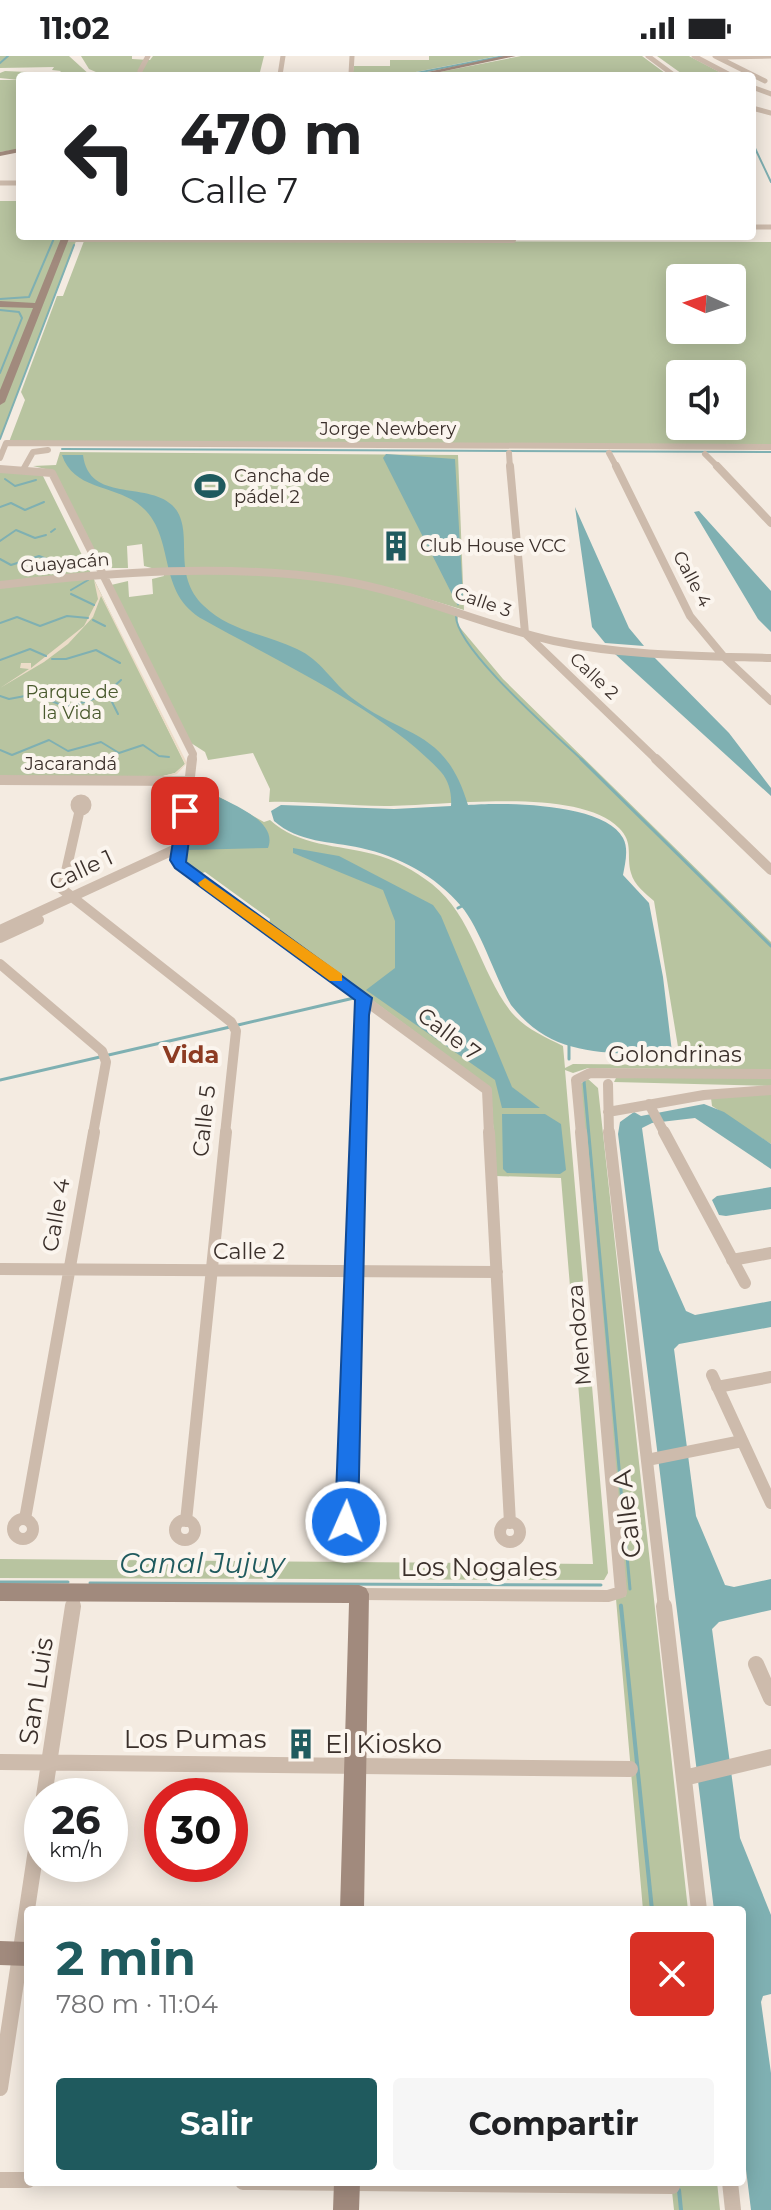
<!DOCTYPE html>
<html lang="es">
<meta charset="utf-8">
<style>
body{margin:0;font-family:Montserrat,sans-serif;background:#f6f6f6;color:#202124;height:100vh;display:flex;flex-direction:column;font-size:30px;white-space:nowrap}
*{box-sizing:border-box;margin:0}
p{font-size:26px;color:#757577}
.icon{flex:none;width:44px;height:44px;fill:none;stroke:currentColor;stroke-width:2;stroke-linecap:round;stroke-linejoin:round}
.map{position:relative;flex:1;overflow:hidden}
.drawer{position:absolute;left:24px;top:1850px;width:722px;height:280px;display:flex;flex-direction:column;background:#fff;border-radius:8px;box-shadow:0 4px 20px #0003}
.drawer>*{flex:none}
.guide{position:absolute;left:16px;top:16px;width:740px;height:168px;border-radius:8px;box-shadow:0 4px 20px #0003;background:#fff;color:#202124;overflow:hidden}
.needle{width:52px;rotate:273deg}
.fabs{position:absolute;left:666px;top:208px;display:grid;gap:16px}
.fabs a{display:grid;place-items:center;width:80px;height:80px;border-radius:8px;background:#fff;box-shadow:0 4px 20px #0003;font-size:40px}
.speed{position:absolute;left:24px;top:1722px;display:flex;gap:16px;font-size:40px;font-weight:700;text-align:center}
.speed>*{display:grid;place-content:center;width:104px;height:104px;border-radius:50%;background:#fff;box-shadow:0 4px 20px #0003;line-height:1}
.speed small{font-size:20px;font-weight:400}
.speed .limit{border:12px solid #d22;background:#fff;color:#111}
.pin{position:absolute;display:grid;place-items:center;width:68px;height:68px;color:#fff;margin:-34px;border-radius:16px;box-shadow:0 4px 12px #0006}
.me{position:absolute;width:88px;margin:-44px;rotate:2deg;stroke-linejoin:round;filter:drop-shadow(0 0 6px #0008)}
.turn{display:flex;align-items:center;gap:28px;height:168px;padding:0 32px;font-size:36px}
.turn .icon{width:104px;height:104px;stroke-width:2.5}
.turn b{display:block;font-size:56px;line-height:68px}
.round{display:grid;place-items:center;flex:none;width:84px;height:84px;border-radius:8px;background:#f6f6f6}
.head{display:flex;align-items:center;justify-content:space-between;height:136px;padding:0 32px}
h1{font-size:48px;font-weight:700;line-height:60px;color:#1f5a5e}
.button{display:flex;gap:16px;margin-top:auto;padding:16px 32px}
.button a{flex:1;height:92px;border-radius:8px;background:#1f5a5e;color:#fff;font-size:32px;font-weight:700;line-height:92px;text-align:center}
.button a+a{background:#f6f6f6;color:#202124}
.status{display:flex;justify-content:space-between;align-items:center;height:56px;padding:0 40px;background:#fff;direction:ltr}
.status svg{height:22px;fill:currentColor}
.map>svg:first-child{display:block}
.green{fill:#b8c4a0;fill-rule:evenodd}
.plaza{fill:#ecdcc8}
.water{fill:#7fb0b2}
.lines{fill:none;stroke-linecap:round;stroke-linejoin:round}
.stream-far2{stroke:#7fb0b2;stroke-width:2}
.stream-far1{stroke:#7fb0b2;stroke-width:3}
.stream{stroke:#7fb0b2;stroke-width:4}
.street-far5{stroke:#cdbbac;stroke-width:5}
.street-far4{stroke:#cdbbac;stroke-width:6}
.street-far3{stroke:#cdbbac;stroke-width:8}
.street-far2{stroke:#cdbbac;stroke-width:10}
.street-far1{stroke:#cdbbac;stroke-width:12}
.street{stroke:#cdbbac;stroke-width:16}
.secondary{fill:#a18a7d;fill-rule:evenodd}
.route{fill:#1a73e8;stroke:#114b97;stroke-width:2}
.slow{fill:#f59e0b}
.labels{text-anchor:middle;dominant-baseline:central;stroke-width:8;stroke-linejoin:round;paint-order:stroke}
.far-street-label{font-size:18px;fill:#3b302b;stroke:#fbf5ee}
.far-poi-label{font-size:18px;fill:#3b302b;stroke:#fbf5ee;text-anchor:start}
.far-park-label{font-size:18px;fill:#4a5a2e;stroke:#fbf5ee}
.street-label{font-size:22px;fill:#3b302b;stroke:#fbf5ee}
.neighbourhood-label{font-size:24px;font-weight:bold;fill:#8c3b22;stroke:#fbf5ee}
.near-street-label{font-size:26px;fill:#3b302b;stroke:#fbf5ee}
.near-poi-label{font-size:26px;fill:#3b302b;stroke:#fbf5ee;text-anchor:start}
.near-water-label{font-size:28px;font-style:italic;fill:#1f5a5e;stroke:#fbf5ee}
</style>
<div class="status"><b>11:02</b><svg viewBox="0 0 49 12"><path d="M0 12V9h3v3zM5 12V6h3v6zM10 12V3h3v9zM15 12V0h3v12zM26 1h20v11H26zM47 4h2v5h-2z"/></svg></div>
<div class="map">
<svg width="771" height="2154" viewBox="0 0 771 2154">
<rect width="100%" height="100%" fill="#f4ebe1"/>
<!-- green -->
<path class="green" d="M0 0H69L91 20H56L61 15 52 14 54 11 0 12Z
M81 0H132V3L150 4 153 0H264L259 20H105L89 13Z
M429 0H498L395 20H352L354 10H390V4H429Z
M521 0H642L669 20H419Z
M657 0H689L727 20H685Z
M5 15 50 17 46 20H20V93L0 96V24H19L0 22V17Z
M0 145H20V180H78L0 383Z
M84 185 771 186V390L9 386 25 344 21 336 57 240H63ZM680 222H732V274H680ZM680 318H732V370H680Z
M60 396 458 399 464 554 391 532 458 560 457 568 503 623 771 886V1014L588 1012 573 1017 565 1014 608 1517 604 1524 0 1522V1503L593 1508 561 1122 496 1120 491 1032 269 868 270 863 205 816 200 818 184 807 193 755H201L204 739 210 736 264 766 270 764C298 790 338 789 373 798 394 803 415 815 432 828 474 862 480 917 512 957 526 973 545 981 563 990L565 1012 573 1008 681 1009 654 845C645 837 634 829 631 817 626 799 634 787 619 772 578 730 441 750 385 750 346 750 308 745 269 746L270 733 253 697 208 704 205 696 191 687 111 529 128 525 129 541 153 538 152 523 164 520 163 515 144 510 142 488 127 490 128 512H102L54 415 33 410 56 409Z
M0 416 42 418 185 708 175 717 155 722 0 721Z
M771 1021V1030L614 1026 616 1022Z
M588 1023 598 1032 688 1854H643L616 1543 626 1540 580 1028Z
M771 1037V1088L712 1050 711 1042Z
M671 2126H717L720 2154H674Z"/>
<!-- plaza -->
<path class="plaza" d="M94 524 187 707 177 718 161 723 155 722 175 717 185 708 101 540 93 561 68 588 44 606 0 632 29 613 20 612 21 607H31V612L84 570 98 543Z"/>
<!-- water -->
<path class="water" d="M386 398 455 403 463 541 458 550 383 402Z
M62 399H83C89 447 146 425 172 449 197 473 169 517 204 550 229 575 266 578 297 593 321 604 332 626 352 642 405 683 445 672 468 749 503 746 605 747 623 782 629 793 625 808 623 819L649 847 663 921 672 996C660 1000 646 998 634 998 583 996 545 992 511 949 495 921 480 872 461 850 436 820 398 800 361 792 330 785 299 787 274 765L271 755 281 749 394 753 451 750C452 738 449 725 441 716 387 656 275 604 204 564 153 536 179 477 137 447 112 429 73 433 62 399Z
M575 451 629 572 644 590 605 587 592 571Z
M699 455 771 535V576L758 563 694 456Z
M615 598 654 601 729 677 771 732V740Z
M209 736C228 747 279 764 268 792L187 794 193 755H201L204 739Z
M293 792 339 800 433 849 441 860 512 1031 540 1052H502L495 1024 366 934 395 912V865L383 834 293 797Z
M704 1048 724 1056 771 1088V1113L695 1062 652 1067 642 1072 659 1194 686 1255 695 1259 771 1245V1271L679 1288 674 1293 696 1460 725 1529 734 1531 771 1523V1554L719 1566 712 1573 740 1782 771 1859V1938L763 1940 761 1946 771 2017V2154H751L742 2081V1854H714L618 1078 620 1066 634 1056 641 1060Z
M502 1058H545L561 1068 566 1114 560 1118 507 1117 503 1113Z
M771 1131V1153L726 1160 719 1159 712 1144 717 1140Z"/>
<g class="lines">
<!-- stream-far2 -->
<path class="stream-far2" d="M0 7 8 0
M401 20 504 0
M755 83 753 88 771 126
M0 243 29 241 55 180
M0 254 19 256 22 262 0 317
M0 383 74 189
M62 393 771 396
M5 423 15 430 36 424
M0 451 11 447 25 454 44 446
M51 476 55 473
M0 485 16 474 35 482 46 479
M0 503 11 509 39 500 60 508 63 514
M71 534 88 524
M71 538 94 549
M456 560C456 593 556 679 583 705
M93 564 105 570
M0 567 17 561 40 570 67 560 88 562
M52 603H66L96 594 120 607
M0 604 30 593 46 600
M0 640 9 643 41 637C65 658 75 648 103 640L111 644 118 658
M103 640 121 624
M0 694 12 699 49 684 68 695 101 686 119 697 143 689 159 700 169 701"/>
<!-- stream-far1 -->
<path class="stream-far1" d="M581 703 771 890
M458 852 462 850
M238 969 354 942
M569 987V1003
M0 1024 230 971
M584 1025 630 1533
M0 1526H68
M90 1527 601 1529
M621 1549V1552"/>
<!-- stream -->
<path class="stream" d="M621 1550 652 1854
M679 2134 681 2154"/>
<!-- street-far5 -->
<path class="street-far5" d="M283 0 280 19 343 20 351 18 352 0
M648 0 675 20
M694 0 732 20
M715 0 765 25
M723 1 771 0
M140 15 148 0
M752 31 771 38
M752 52 771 57
M0 127H20
M752 171H771"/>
<!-- street-far4 -->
<path class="street-far4" d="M65 183 513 184
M509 397 510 412
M609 397 617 412
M705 398 719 412
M0 402 6 387 771 391
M24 412 33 396 48 394"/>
<!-- street-far3 -->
<path class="street-far3" d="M510 410 525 577 658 705
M616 410 690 560 724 601 771 645
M717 410 771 467
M0 413 52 417 193 698 192 705
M0 529C112 516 226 507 338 524 412 536 481 569 554 585 625 600 699 600 771 602"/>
<!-- street-far2 -->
<path class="street-far2" d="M192 703 180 809 487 1034 489 1078
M656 703 771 814
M0 724 190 725
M75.5 749a5.5 5.5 0 1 1 11 0a5.5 5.5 0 1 1-11 0Z
M80 753 62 833 231 966 236 975 225 1078
M0 874 180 791
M0 882 39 864
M0 908 102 995 106 1006 93 1078
M608 1028 609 1078
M649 1048 665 1078
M608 1056 704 1039 771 1034
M357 1078 360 959 364 942
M581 1078 576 1024 590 1017 771 1018"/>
<!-- street-far1 -->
<path class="street-far1" d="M489 1076 510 1467
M609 1076 664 1552
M664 1076 745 1227
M732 1204 771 1197
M0 1213 497 1216
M712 1319 771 1447
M717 1331 771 1321
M647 1404 742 1385
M25 1463 94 1076
M13 1473a10 10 0 1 1 20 0a10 10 0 1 1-20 0Z
M175 1474a10 10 0 1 1 20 0a10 10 0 1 1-20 0Z
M186 1465 226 1076
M336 1475a10 10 0 1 1 20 0a10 10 0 1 1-20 0Z
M346 1466 357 1076
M500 1476a10 10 0 1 1 20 0a10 10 0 1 1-20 0Z
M359 1538 608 1540 621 1536 581 1076
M73 1552 75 1537"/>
<!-- street -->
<path class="street" d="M664 1550 699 1854
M756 1608 771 1642
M0 1706 630 1713
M684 1722 771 1701
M44 1740 73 1550
M0 2032 42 1754
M0 2124H28
M243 2126 672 2130
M730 2126 733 2154"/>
<!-- secondary -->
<path class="secondary" d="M504 0H516L421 20H408Z
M20 92V96L0 100V96Z
M62 180H70L5 346 0 349V334L33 252 0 251V245L35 247Z
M0 1527 359 1529 366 1532 369 1538 364 1854H340L349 1547 0 1545Z
M0 1885 28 1886V1910L0 1909Z
M334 2126H360L359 2154H333Z"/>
</g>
<!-- route -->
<path class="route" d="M185 751 193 755 186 806 372 942 369 959 358 1466 354 1472H339L335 1466 355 944 175 812 170 804 178 755Z"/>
<!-- slow -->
<path class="slow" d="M205 822 342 918V925H330L200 830 198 827Z"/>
<!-- icons -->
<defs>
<g id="stadium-bare" transform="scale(2.4)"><path d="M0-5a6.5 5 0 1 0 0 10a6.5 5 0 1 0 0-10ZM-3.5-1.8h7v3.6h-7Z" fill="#1f5a5e" stroke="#fbf5ee" stroke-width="2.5" paint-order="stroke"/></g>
<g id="building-bare" transform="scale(2.4)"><path d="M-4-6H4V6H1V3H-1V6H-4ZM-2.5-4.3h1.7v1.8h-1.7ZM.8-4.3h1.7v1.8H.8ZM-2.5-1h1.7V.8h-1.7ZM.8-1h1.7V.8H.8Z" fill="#1f5a5e" stroke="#fbf5ee" stroke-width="2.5" paint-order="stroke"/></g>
</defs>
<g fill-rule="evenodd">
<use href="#stadium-bare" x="210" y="430"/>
<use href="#building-bare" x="396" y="490"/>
<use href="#building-bare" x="301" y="1688"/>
</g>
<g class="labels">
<!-- far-street labels -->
<g class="far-street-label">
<text x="388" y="373">Jorge Newbery</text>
<text transform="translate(65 507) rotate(-5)">Guayacán</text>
<text transform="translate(692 523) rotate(62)">Calle 4</text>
<text transform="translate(483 546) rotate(19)">Calle 3</text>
<text transform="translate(594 620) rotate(43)">Calle 2</text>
<text x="71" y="708">Jacarandá</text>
</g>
<!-- far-poi labels -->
<g class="far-poi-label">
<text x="234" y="420">Cancha de<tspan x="234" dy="21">pádel 2</tspan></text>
<text x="420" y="490">Club House VCC</text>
</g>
<!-- far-park labels -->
<g class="far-park-label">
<text x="72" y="636">Parque de<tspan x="72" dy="21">la Vida</tspan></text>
</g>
<!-- street labels -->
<g class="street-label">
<text transform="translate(81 814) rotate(-25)">Calle 1</text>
<text transform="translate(449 978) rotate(37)">Calle 7</text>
<text x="675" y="998">Golondrinas</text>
<text transform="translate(204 1065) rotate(-84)">Calle 5</text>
<text transform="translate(56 1159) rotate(-80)">Calle 4</text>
<text x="249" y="1195">Calle 2</text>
<text transform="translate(579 1279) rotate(-95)">Mendoza</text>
</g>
<!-- neighbourhood labels -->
<g class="neighbourhood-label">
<text x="191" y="998">Vida</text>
</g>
<!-- near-street labels -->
<g class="near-street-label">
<text transform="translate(627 1458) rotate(-97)">Calle A</text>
<text x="479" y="1511">Los Nogales</text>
<text transform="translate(36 1635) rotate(-81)">San Luis</text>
<text x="195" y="1683">Los Pumas</text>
</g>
<!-- near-poi labels -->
<g class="near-poi-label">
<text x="325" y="1688">El Kiosko</text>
</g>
<!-- near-water labels -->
<g class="near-water-label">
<text x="202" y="1507">Canal Jujuy</text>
</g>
</g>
</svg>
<div class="fabs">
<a><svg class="needle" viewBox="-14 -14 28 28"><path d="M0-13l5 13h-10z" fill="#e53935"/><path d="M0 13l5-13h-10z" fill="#757577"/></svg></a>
<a><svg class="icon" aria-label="sound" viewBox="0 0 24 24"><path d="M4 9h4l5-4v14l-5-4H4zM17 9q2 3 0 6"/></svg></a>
</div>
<div class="speed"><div>26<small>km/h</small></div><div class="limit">30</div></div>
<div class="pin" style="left:185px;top:755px;background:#d93025"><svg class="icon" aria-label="arrive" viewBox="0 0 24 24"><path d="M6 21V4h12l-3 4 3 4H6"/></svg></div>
<svg class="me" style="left:346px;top:1466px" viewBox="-20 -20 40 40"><circle r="17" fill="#1a73e8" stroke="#fff" stroke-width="3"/><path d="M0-11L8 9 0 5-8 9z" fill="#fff"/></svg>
<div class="guide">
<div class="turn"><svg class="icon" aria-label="left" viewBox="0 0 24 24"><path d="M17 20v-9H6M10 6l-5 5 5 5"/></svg><div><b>470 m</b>Calle 7</div></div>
</div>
<section class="drawer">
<div class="head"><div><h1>2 min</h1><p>780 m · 11:04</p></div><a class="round" style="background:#d93025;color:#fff"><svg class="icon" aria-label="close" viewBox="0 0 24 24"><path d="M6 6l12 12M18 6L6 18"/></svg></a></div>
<div class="button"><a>Salir</a><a>Compartir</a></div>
</section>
</div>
